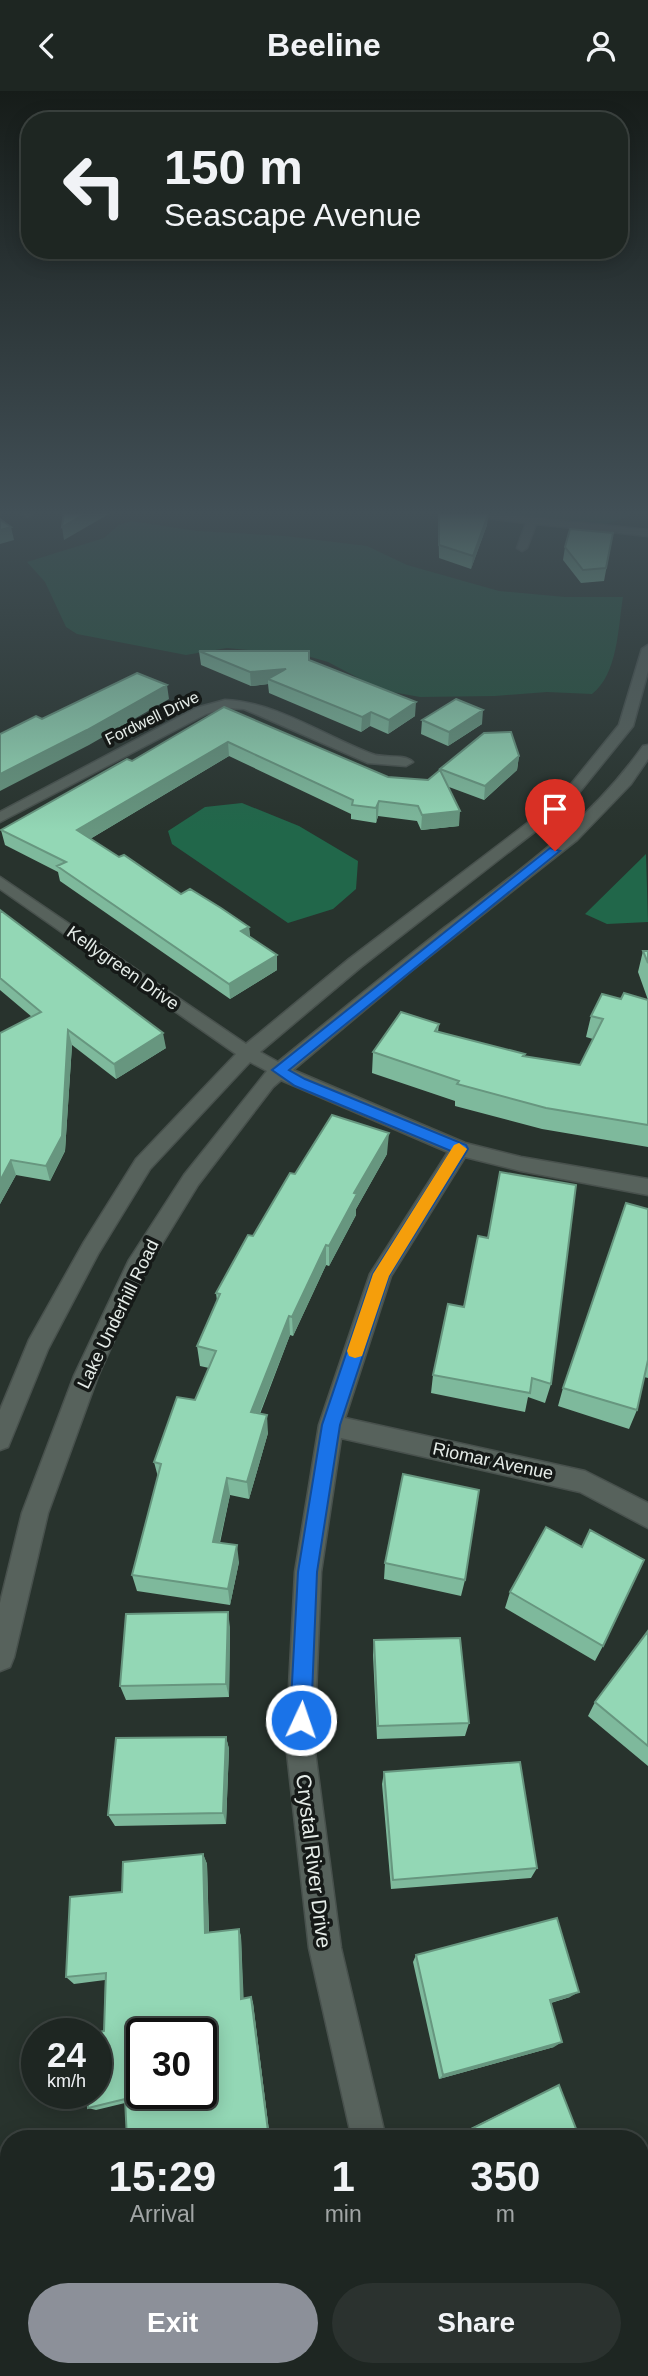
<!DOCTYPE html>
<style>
body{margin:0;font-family:Arial,sans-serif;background:#2b322f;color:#f1f3f6;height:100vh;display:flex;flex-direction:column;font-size:26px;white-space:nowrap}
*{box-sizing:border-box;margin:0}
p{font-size:23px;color:#a1a5a5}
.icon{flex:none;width:38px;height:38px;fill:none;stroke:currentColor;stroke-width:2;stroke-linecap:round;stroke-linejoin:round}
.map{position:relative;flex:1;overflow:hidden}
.drawer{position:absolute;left:0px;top:2039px;width:649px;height:247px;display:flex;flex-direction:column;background:#1e2622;border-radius:28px 28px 0 0;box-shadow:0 4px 18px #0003,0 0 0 2px #3c4340}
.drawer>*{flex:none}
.guide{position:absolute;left:21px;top:21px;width:607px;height:147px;border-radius:28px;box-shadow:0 4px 18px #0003,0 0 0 2px #3c4340;background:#1e2622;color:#f1f3f6;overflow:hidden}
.speed{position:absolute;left:21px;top:1927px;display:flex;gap:14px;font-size:35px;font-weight:700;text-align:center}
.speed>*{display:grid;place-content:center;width:91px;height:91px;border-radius:50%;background:#1e2622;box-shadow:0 4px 18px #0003,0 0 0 2px #3c4340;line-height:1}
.speed small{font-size:18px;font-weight:400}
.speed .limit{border:4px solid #111;border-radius:10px;background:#fff;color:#111}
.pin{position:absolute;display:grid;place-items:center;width:60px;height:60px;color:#fff;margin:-72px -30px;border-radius:50% 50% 50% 0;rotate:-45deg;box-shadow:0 0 7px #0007}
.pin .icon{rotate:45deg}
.me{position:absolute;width:77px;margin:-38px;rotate:3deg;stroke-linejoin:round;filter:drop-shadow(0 0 5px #0008)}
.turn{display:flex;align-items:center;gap:24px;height:147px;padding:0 28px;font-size:32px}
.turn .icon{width:91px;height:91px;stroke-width:2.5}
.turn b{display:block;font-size:49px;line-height:60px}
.eta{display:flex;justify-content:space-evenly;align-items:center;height:119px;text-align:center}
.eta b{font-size:42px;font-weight:700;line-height:49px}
.primary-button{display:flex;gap:14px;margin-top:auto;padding:14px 28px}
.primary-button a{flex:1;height:80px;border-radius:42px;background:#8c9099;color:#fff;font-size:28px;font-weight:700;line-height:80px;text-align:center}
.primary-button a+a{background:#2b322f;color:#f1f3f6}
header{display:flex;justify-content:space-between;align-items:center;height:91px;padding:0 28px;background:#1e2622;font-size:32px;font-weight:700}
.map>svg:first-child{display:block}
.green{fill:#24513d}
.water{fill:#21674a}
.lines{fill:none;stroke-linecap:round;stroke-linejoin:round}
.minor-casing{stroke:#48514d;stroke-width:3}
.minor{fill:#57625c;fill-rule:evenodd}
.wall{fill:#7eb99c}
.shaded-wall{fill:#67967f}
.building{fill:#93d7b5;stroke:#67967f;stroke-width:2;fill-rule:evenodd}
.route{fill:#1a73e8;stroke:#114b97;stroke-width:2}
.slow{fill:#f59e0b}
.labels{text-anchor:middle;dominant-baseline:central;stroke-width:7;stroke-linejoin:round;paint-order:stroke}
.far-street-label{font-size:16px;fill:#e5ece8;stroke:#151917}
.street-label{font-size:18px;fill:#e5ece8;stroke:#151917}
.near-street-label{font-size:21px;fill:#e5ece8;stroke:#151917}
</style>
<header><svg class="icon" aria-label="back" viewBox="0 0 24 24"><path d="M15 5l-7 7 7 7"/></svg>Beeline<svg class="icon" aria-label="person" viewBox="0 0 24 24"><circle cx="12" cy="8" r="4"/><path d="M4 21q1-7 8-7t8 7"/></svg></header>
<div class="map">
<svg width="648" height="2285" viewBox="0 0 648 2285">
<rect width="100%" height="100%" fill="#28332d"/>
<!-- green -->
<path class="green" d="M481 420H631L630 425 606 433Z
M131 430 197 440 285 445 367 455 407 474 499 500 565 506H623C618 536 618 583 592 603L547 601 495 605 420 606 381 599 328 571 304 564 227 557 186 564 77 543 66 536 45 491 27 471 104 447 119 434Z"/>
<!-- water -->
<path class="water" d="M242 712 299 735 358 770 356 798 333 818 288 832 172 753 168 740 205 716Z
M646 763 648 831 607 833 585 823Z"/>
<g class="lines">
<!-- minor casing -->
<g class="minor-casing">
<path id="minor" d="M19 420H30L32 423 27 426Z
M434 420H473L648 439V445L536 433 527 457 522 460 517 457 526 432Z
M648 554V580L633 635 569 714 361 876 260 961 278 971C333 926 388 881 444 837 517 781 590 731 643 655L648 654V668L631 693 577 749 411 880 293 979 465 1052 521 1066 648 1088V1104L521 1080 465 1066 391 1185 345 1327 585 1380 648 1412V1437L580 1401 341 1347 321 1481 314 1653 341 1857 386 2048H352L309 1857 286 1653 295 1481 319 1334 370 1183 448 1061 281 989 273 996 198 1094 146 1179 98 1285 48 1422 14 1566 10 1576 0 1580V1512L22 1422 74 1285 129 1169 184 1084 267 980 250 971 150 1078 98 1163 48 1258 8 1356 0 1359V1319L29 1249 84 1151 136 1068 236 963 0 798V786L246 953 349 868 559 708 619 634 642 558Z
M225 609C276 611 324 645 372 663 384 668 403 662 413 671L406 675 368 672 244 618 226 617 206 623 0 731V721L196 617Z
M422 2277H460L463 2285H425Z"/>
</g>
<!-- minor -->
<use href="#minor" class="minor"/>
</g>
<!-- wall -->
<path class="wall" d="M438 420 487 434 471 478 439 467Z
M613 442 604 490 581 492 563 469 565 456Z
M199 560 309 569 415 625 388 643 370 635 361 641 269 602 268 593 251 595 201 574Z
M224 616 388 686 428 689 440 679 519 665 517 679 484 709 449 696 459 735 421 739 417 730 378 725 376 732 351 728V723L229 665 90 748 119 766 181 803 249 836 250 846 277 879 230 908 60 790 58 781 5 754 1 739 132 670Z
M422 629 482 633 448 655 421 643Z
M0 819 166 957 116 988 72 954 65 1060 50 1090 16 1084 0 1113V942L32 926 0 899Z
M643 860H648V1056L542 1038 455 1015V1010L372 982 373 961 439 933 438 941 524 965 580 974 593 948 586 946 591 925 621 908 648 909 638 881Z
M387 1063 356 1118V1124L329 1175 326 1174 293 1245 290 1244 260 1323 268 1342 249 1408 230 1404 220 1452 239 1471 230 1514 137 1500 132 1484 158 1386 154 1371 195 1309 209 1277 200 1275 197 1255 217 1210 216 1202 295 1083Z
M648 1118V1287L644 1286 637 1319 629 1338 558 1315 563 1297Z
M448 1213 551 1293 545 1312 528 1306 525 1321 431 1302 433 1284Z
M385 1472 465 1489 461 1505 384 1488Z
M510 1501 603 1555 595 1570 505 1517Z
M230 1536 229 1606 126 1609 120 1595Z
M648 1540V1675L588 1625 595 1611Z
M374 1549 469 1632 465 1645 377 1648 373 1564Z
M226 1646 229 1658 226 1733 115 1735 108 1724Z
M384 1681 537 1777 531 1787 391 1798 382 1693Z
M203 1763 207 1773 209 1841 239 1838 241 1846 243 1908 251 1906 253 1912 270 2048H127L125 2012 96 2019 88 2017 104 1940 105 1889 74 1893 66 1886 122 1801Z
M416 1864 570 1906 551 1912 554 1956 439 1988 413 1871Z
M559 1994 580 2048H458L457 2044Z
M647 2170 648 2285H549L545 2277H640V2175Z
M324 2277H333L335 2285H309Z"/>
<!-- shaded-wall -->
<path class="shaded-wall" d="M90 420H114L64 449 62 436Z
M489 421 487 434 471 478 473 465Z
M11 436 14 449 0 453V439Z
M286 578 268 588V593L251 595 250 581Z
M167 594 169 608 89 654 0 700V683Z
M416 611 415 625 388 643 389 629Z
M483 619 482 633 448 655 449 641Z
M371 621 370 635 361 641 362 626Z
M228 651 229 665 80 754 77 739Z
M519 665 517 679 484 709 485 695Z
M379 710 378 725 376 732V717Z
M460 720 459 735 421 739 422 724Z
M249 836 250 851 241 840Z
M277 864V879L230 908 229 893Z
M68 939 72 954 65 1060 50 1090 46 1075Z
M163 942 166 957 116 988 114 973Z
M389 1042 387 1063 356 1118V1124L329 1175V1155L354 1102Z
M11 1069 16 1084 0 1113V1090Z
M326 1154V1174L293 1245 292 1226Z
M289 1225 290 1244 253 1339 251 1321Z
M267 1324 268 1342 249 1408 247 1391Z
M227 1387 230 1404 216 1467 213 1451Z
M237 1454 239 1471 230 1514 228 1498Z
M228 1521 230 1536 229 1606 226 1593Z
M226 1646 229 1658 226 1733 223 1722Z
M203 1763 207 1773 209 1849 205 1842Z
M239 1838 241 1846 244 1914 241 1908Z
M579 1901 570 1906 543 1914 550 1909Z
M251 1906 253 1912 270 2048H269Z
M562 1951 554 1956 439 1988 443 1984Z"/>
<!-- building -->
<path class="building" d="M64 420H90L62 436Z
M439 420 489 421 473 465 439 454Z
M0 428 11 436 0 439Z
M570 438 613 442 606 477 583 479 565 456Z
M199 560H309V569L416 611 389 629 371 621 362 626 268 588 286 578 250 581Z
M137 582 167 594 87 639 0 683V643L36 625 42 628Z
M456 608 483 619 449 641 422 629Z
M224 616 388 686 428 689 440 679 460 720 422 724 418 715 379 710 376 717 352 714 353 709 228 651 77 739 119 766 124 764 181 803 190 798 221 817 249 836 241 840 277 864 229 893 57 775 66 771 1 739 127 668 132 670Z
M511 641 519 665 485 695 440 678 484 642Z
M0 819 163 942 114 973 68 939 62 1045 46 1075 11 1069 0 1090V942L41 921 0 887Z
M643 860H648V872Z
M624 902 648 909V1034L546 1017 457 993 459 990 373 961 401 921 439 933 435 940 525 963 523 965 580 974 603 928 591 925 602 903 621 908Z
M332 1024 389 1042 354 1102 357 1103 329 1155 326 1154 292 1226 289 1225 251 1321 267 1324 247 1391 227 1387 213 1451 237 1454 228 1498 132 1484 161 1373 154 1371 177 1306 195 1309 216 1260 197 1255 220 1203 216 1202 248 1144 253 1145 290 1082 295 1083Z
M500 1081 576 1094 551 1293 532 1287 530 1302 433 1284 448 1213 464 1216 478 1145 488 1147Z
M626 1112 648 1118V1269L637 1319 563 1297Z
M403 1383 479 1399 465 1489 385 1472Z
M546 1436 582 1456 590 1439 644 1469 603 1555 510 1501Z
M228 1521 226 1593 120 1595 126 1523Z
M648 1540V1655L595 1611Z
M460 1547 469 1632 378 1635 374 1549Z
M226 1646 223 1722 108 1724 116 1647Z
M520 1671 537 1777 393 1789 384 1681Z
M203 1763 205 1842 239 1838 241 1908 251 1906 269 2048H127L125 2008 88 2017 87 2002H96V1942H94L104 1940 106 1882 66 1886 70 1806 122 1801 123 1771ZM142 1942H201V2002H142Z
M557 1827 579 1901 550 1909 562 1951 443 1984 416 1864Z
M559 1994 580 2048H463L461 2043Z
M648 2181V2285H554L551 2277H640V2187Z
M156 2277H235L212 2285H157Z
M332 2280 334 2285H323Z"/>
<!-- sky -->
<linearGradient id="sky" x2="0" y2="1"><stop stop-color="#161c19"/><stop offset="0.57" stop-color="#425057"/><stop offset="1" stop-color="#425057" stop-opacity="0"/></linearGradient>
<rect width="648" height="740" fill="url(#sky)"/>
<!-- route -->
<path class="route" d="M550 757 560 760 289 979 305 988 466 1054 468 1058 389 1185 340 1334 317 1481 311 1629 308 1636 301 1639 293 1636 290 1629 298 1481 322 1334 373 1183 451 1060 295 995 272 979Z"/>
<!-- slow -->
<path class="slow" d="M459 1052 467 1058 389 1185 362 1265 355 1267 349 1265 347 1260 373 1183 454 1054Z"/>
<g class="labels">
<!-- far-street labels -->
<g class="far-street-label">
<text transform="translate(152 627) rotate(-26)">Fordwell Drive</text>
</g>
<!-- street labels -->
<g class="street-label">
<text transform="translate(123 877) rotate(35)">Kellygreen Drive</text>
<text transform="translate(118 1223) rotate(-64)">Lake Underhill Road</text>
<text transform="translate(493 1370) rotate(12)">Riomar Avenue</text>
</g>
<!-- near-street labels -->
<g class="near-street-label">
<text transform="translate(314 1770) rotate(83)">Crystal River Drive</text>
</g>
</g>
</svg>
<div class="speed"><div>24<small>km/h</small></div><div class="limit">30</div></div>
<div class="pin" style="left:555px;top:760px;background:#d93025"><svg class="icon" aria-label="arrive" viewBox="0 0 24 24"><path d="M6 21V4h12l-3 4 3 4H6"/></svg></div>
<svg class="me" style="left:301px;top:1629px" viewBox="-20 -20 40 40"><circle r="17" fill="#1a73e8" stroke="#fff" stroke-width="3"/><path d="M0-11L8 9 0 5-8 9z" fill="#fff"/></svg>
<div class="guide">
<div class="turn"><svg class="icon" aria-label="left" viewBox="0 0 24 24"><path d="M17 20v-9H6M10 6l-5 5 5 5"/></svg><div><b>150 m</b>Seascape Avenue</div></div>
</div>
<section class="drawer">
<div class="eta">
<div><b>15:29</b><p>Arrival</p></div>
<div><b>1</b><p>min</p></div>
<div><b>350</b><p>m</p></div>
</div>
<div class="primary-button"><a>Exit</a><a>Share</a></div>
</section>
</div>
